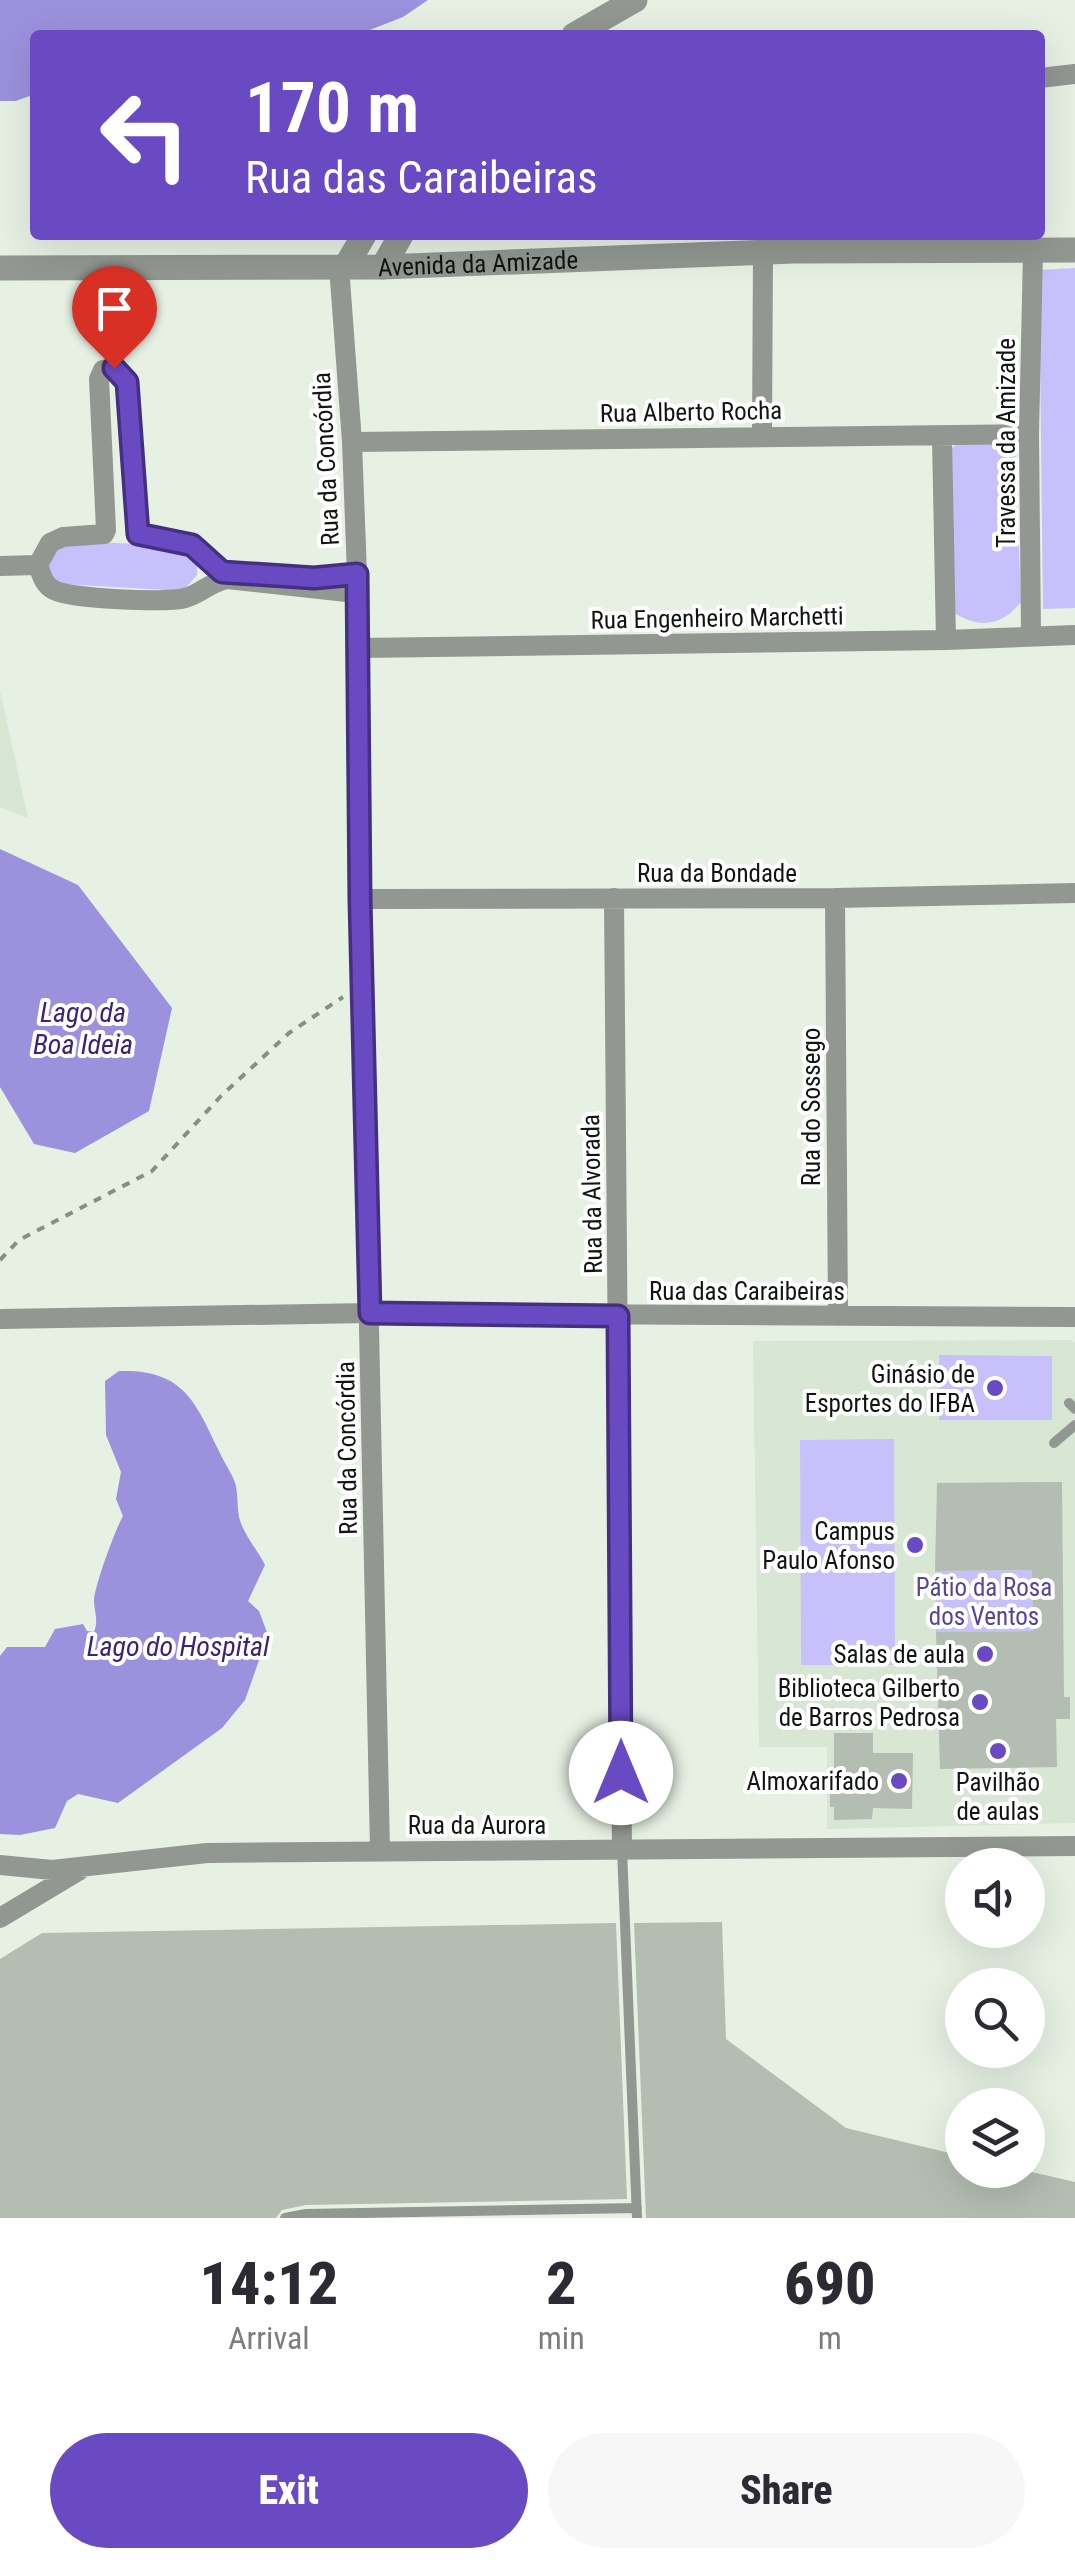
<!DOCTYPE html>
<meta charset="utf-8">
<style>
body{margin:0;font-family:"Roboto Condensed",sans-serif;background:#f7f7f7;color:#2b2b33;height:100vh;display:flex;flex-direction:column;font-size:38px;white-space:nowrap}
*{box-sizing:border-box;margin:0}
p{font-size:32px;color:#7c7c81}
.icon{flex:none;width:55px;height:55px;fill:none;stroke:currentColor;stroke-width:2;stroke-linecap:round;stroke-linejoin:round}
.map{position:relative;height:2218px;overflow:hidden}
.details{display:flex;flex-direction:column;background:#fff;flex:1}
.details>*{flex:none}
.banner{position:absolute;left:30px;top:30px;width:1015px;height:210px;border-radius:10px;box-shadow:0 10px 40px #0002;background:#694ac3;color:#fff;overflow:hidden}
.tools{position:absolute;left:945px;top:1848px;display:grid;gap:20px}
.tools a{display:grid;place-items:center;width:100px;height:100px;border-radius:50%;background:#fff;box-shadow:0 10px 40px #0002;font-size:50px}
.pin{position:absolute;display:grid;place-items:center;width:85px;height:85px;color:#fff;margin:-102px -42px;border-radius:50% 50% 50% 0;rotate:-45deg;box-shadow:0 0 10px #0007}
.pin .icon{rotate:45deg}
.me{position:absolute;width:110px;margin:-55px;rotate:0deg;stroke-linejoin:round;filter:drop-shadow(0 0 8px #0008)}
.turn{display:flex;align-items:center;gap:35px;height:210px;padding:0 50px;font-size:45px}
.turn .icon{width:130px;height:130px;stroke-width:2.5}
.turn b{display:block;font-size:70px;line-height:85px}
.eta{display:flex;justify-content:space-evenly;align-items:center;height:170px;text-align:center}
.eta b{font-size:60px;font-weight:800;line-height:70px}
.button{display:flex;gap:20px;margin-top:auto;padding:20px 50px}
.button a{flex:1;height:115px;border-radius:60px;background:#694ac3;color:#fff;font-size:40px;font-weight:800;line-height:115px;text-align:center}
.button a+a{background:#f7f7f7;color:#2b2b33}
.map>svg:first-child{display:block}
.built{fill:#d7e7d4}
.green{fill:#c8c0fb}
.water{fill:#9c91dd}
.building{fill:#b3bdb1}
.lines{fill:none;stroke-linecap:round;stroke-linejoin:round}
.path{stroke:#868e85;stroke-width:4;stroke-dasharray:8 8;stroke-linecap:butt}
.service{stroke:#929791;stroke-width:10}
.minor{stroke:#929791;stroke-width:20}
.tertiary{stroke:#929791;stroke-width:25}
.route-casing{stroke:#44307f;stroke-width:25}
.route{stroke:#694ac3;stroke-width:18}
.poi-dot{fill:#694ac3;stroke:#fff;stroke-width:4}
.labels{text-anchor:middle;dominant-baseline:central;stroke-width:8;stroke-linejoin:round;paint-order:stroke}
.street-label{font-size:25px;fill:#111511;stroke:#fff}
.poi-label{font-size:25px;fill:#111511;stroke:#fff;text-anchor:end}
.park-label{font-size:25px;fill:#57439c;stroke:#fff}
.water-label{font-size:28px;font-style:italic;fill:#3c237a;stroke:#fff}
</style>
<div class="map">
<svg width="1075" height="2218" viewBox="0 0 1075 2218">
<rect width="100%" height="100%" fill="#e6f1e4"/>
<!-- built -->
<path class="built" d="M0 690 28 818 0 807Z
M1071 1340 1075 1343V1823L827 1829V1747H759L753 1341Z"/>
<!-- green -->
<path class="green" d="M1075 268V608L1043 609 1039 270Z
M998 441 1015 446 1021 602C1002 626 980 629 954 613L948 453 956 444Z
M69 541 185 546 197 561V575L183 591 62 584C37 566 51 555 69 541Z
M939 1355 1052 1356V1420H939Z
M894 1439 895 1665H801L800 1440Z
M1032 1570 1033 1631 936 1632 935 1571Z"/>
<!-- water -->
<path class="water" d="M0 0H428L403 17 357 35H35V94L16 101H0Z
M0 849 78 885 172 1008 149 1111 75 1153 34 1144 0 1087Z
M119 1371C183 1369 195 1401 219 1451 224 1463 233 1474 236 1486 238 1496 237 1507 239 1517 243 1534 257 1549 265 1565L248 1601 259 1611 268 1635 245 1700 222 1728 118 1803 78 1794 67 1801 55 1828 20 1835 0 1834V1656L7 1647H45L55 1629 83 1624 87 1631 94 1632C99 1620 94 1612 94 1600 95 1585 115 1530 123 1516L116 1499 121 1472 106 1435 105 1381Z"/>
<!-- building -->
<path class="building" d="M1062 1482 1064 1697H1070V1719H1056L1057 1767 940 1769 936 1632 1033 1631 1032 1570 935 1571 937 1483Z
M834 1733H873V1753H913L912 1809 873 1808 872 1819 834 1820V1807H830V1768H834Z
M722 1922 726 2039 846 2128 962 2156V2170H1023L1075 2182V2218H646L634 1923Z
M616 1923 627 2199 306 2205 282 2210 276 2218H0V1959L42 1933Z"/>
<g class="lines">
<!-- path -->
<path class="path" d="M0 1260 19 1240 152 1171 221 1096 289 1033 343 997"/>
<!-- service -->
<path class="service" d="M1069 1403 1075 1409
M1054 1443 1075 1425
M622 1850 637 2218
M285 2218 306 2214 637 2208"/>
<!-- minor -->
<path class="minor" d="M1040 78 1075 74
M339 266 352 442 357 574 360 899 380 1850
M762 436 763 252
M942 438 946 640
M352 442 1029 434
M0 566 38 565
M356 593 227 579C208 583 201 594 185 598 167 603 70 599 54 590 44 585 42 576 38 565L50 543 63 537 104 534 106 530 99 379 103 370 113 368 127 382 138 534 193 545 222 571 314 578 357 574
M1031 635 1029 434 1033 252
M359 648 946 640 1075 635
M614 898 622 1850
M835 898 838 1316
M360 899 835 898 1075 893
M0 1319 370 1313 1075 1317
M0 1865 52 1870 207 1853 1075 1846
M0 1918 80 1870"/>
<!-- tertiary -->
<g class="tertiary">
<path d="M574 35 635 0"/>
<path d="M346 266 364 235"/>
<path d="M383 267 401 235"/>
<path id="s1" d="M0 268 383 267 794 251 1075 250"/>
</g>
</g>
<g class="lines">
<!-- route casing -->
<g class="route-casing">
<path id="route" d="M114 368 127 382 138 534 192 545 222 572 314 578 357 574 360 900 370 1313 618 1316 621 1773"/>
</g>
<!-- route -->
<use href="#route" class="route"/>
</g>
<!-- markers -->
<g class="poi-dot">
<circle cx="995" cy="1388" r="10"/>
<circle cx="915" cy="1545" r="10"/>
<circle cx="985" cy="1654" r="10"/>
<circle cx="980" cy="1702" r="10"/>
<circle cx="998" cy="1751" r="10"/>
<circle cx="899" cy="1781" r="10"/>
</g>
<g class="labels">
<!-- street labels -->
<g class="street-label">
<text stroke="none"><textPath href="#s1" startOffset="478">Avenida da Amizade</textPath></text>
<text transform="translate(691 412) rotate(-1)">Rua Alberto Rocha</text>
<text transform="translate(1006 443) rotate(-90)">Travessa da Amizade</text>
<text transform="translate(326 459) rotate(-93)">Rua da Concórdia</text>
<text transform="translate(717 618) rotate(-1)">Rua Engenheiro Marchetti</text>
<text x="717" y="873">Rua da Bondade</text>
<text transform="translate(811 1107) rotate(-90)">Rua do Sossego</text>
<text transform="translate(592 1194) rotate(-91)">Rua da Alvorada</text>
<text x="747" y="1291">Rua das Caraibeiras</text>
<text transform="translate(347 1448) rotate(-91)">Rua da Concórdia</text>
<text x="477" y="1825">Rua da Aurora</text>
</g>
<!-- poi labels -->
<g class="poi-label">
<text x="975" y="1374">Ginásio de<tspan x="975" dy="29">Esportes do IFBA</tspan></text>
<text x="895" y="1531">Campus<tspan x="895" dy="29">Paulo Afonso</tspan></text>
<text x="965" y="1654">Salas de aula</text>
<text x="960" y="1688">Biblioteca Gilberto<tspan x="960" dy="29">de Barros Pedrosa</tspan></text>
<text x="879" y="1781">Almoxarifado</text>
<text x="998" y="1782" text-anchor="middle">Pavilhão<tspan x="998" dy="29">de aulas</tspan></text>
</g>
<!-- park labels -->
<g class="park-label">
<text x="984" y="1587">Pátio da Rosa<tspan x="984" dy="29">dos Ventos</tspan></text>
</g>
<!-- water labels -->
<g class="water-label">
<text x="83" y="1012">Lago da<tspan x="83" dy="32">Boa Ideia</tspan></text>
<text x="178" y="1646">Lago do Hospital</text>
</g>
</g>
</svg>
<div class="tools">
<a><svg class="icon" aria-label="sound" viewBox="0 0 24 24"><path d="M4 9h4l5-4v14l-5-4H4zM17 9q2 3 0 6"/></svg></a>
<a><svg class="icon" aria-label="search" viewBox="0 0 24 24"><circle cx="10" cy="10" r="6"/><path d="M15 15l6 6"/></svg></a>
<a><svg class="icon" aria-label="layers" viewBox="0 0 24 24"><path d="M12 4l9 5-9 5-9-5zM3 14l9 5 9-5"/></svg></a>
</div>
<div class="pin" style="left:114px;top:368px;background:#d93025"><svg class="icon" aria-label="arrive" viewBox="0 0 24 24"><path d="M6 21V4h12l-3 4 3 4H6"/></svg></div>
<svg class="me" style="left:621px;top:1773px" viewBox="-20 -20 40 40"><circle r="19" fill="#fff"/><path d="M0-13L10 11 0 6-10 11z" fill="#694ac3"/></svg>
<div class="banner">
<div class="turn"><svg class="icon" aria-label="left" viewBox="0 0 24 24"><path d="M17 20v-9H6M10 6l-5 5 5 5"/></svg><div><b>170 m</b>Rua das Caraibeiras</div></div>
</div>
</div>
<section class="details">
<div class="eta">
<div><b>14:12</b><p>Arrival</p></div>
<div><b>2</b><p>min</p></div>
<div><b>690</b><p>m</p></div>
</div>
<div class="button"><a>Exit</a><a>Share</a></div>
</section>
